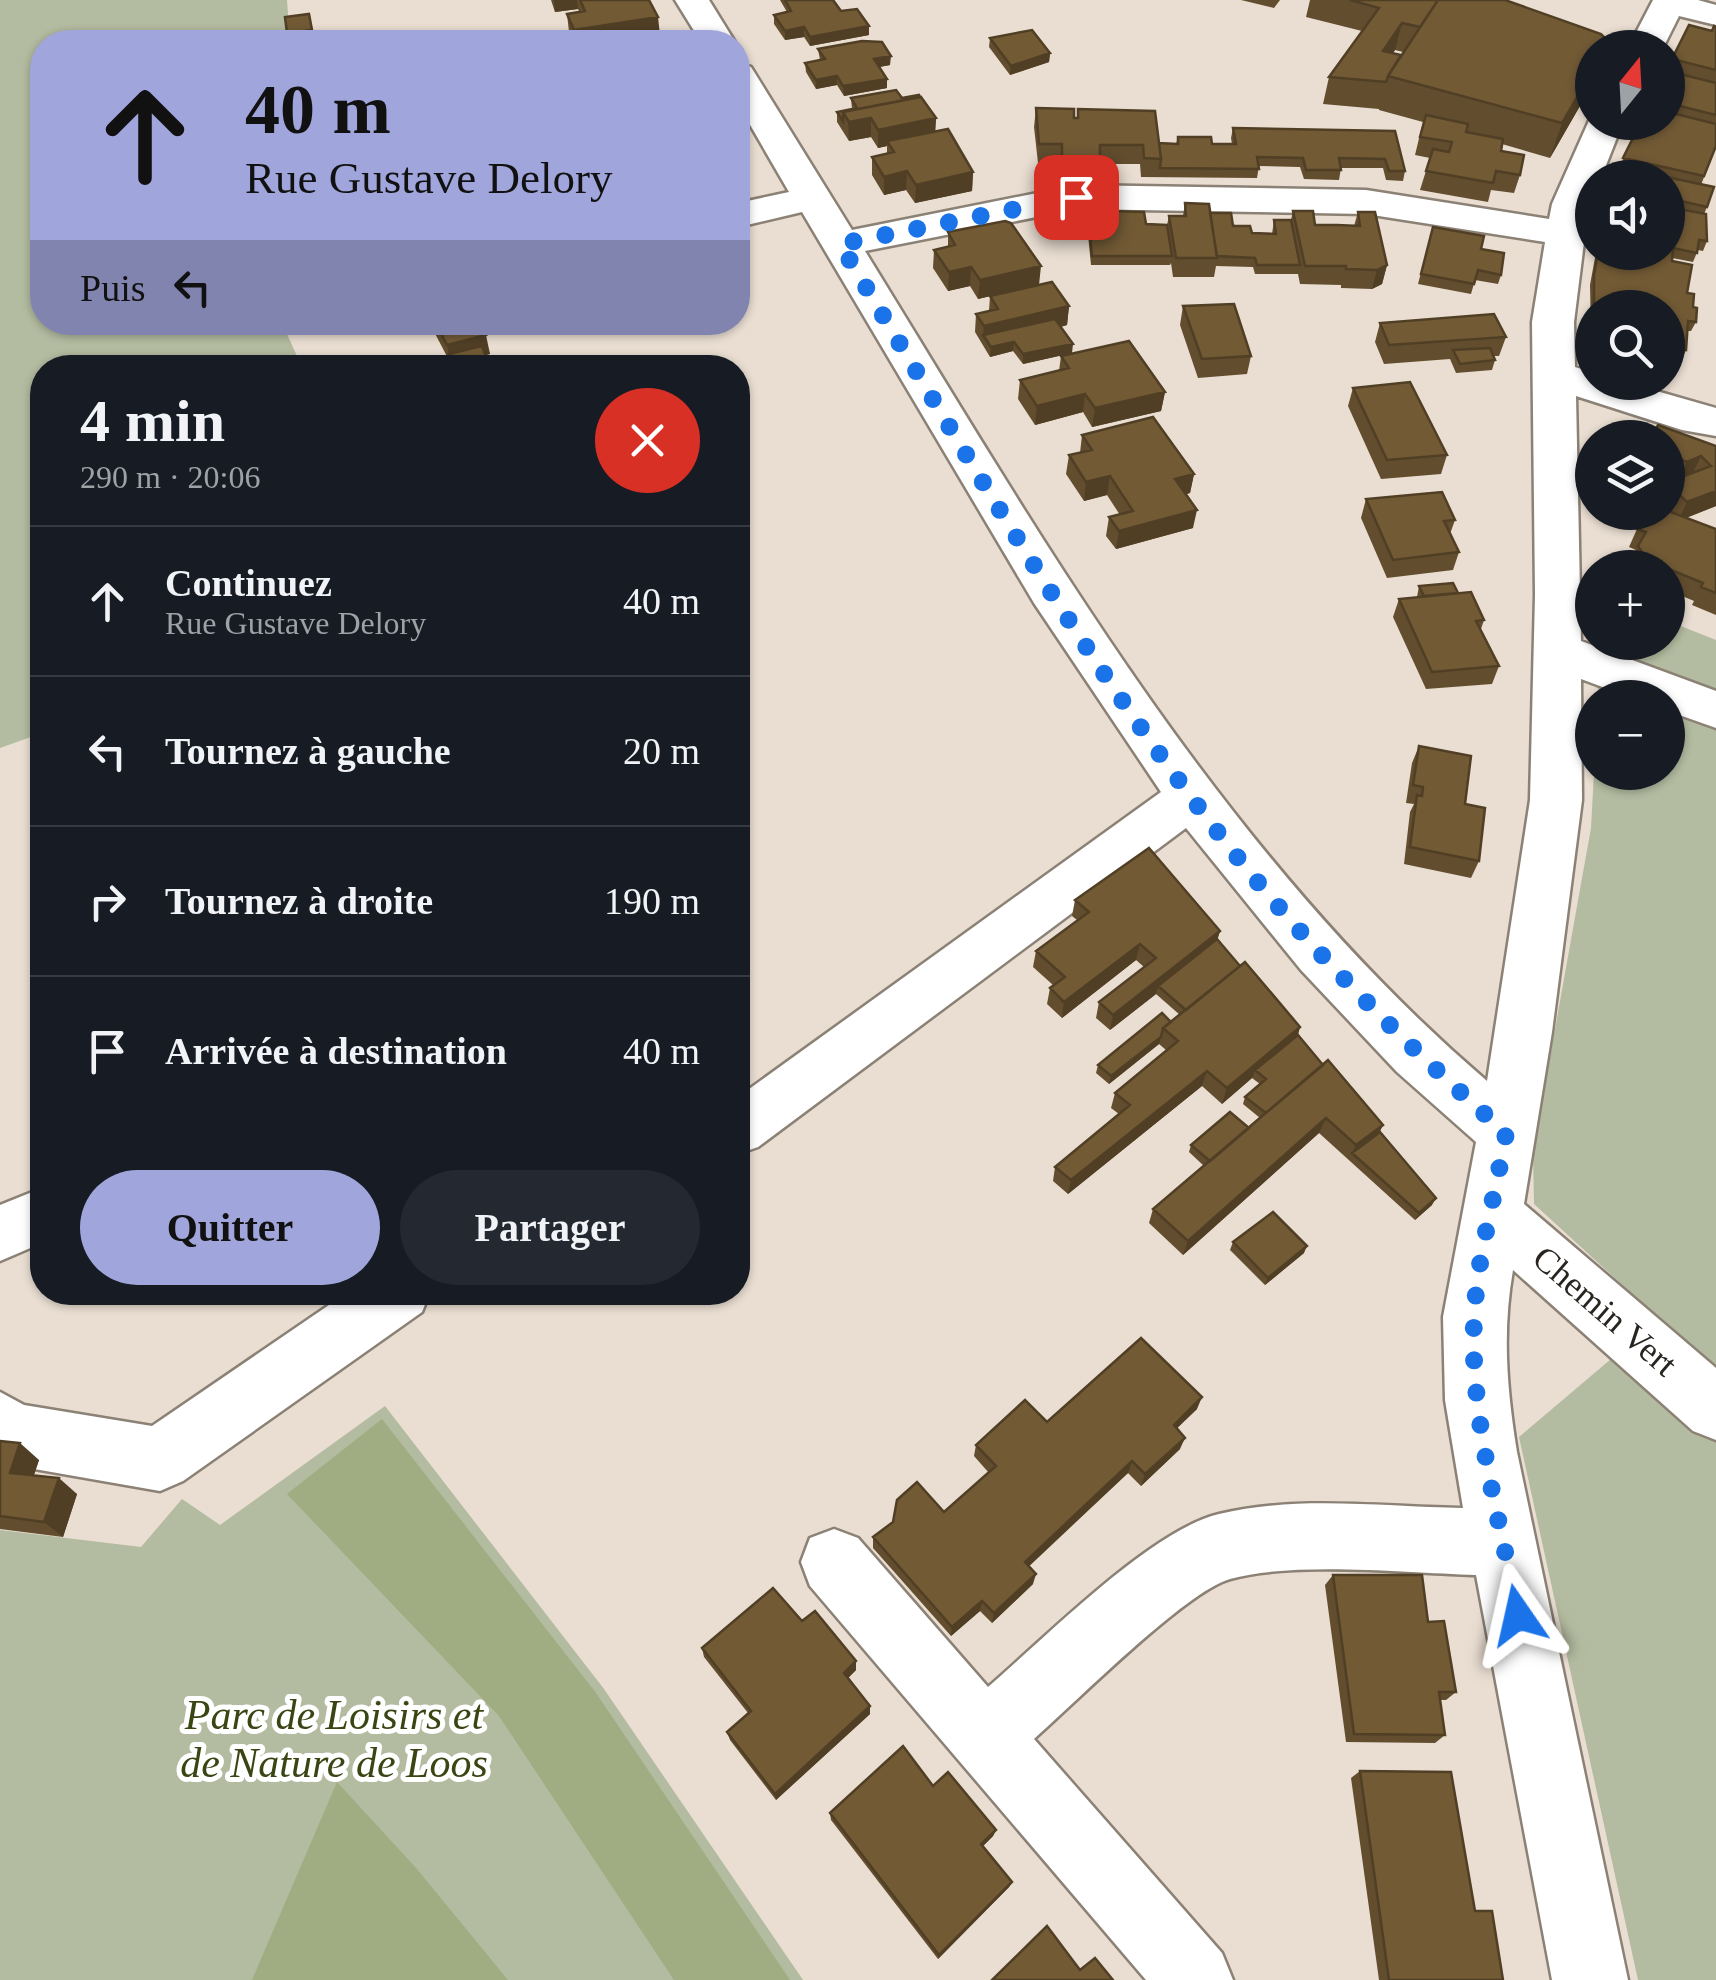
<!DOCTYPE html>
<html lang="fr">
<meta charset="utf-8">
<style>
body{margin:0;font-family:Georgia,serif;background:#242831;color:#f1f3f6;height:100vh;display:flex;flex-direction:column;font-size:38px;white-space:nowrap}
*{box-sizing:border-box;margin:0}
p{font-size:32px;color:#9ea1a6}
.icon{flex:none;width:55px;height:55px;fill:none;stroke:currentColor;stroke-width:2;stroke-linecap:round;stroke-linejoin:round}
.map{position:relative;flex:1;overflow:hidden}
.panel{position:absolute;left:30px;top:355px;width:720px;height:950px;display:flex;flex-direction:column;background:#171b24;border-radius:40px;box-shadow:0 2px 8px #0004}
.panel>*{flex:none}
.banner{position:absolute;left:30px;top:30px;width:720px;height:305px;border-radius:40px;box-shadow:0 2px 8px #0004;background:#a0a5db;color:#111;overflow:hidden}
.needle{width:65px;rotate:18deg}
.fabs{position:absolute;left:1575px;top:30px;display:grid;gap:20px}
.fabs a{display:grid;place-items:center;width:110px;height:110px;border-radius:50%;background:#171b24;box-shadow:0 2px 8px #0004;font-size:50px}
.pin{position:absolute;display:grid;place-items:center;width:85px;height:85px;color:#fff;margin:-42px;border-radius:20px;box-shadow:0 5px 15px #0006}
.me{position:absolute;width:110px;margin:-55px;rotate:349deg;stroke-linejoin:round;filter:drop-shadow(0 0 8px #0008)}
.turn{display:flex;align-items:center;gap:35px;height:210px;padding:0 50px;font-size:45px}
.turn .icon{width:130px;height:130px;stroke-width:2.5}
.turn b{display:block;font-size:70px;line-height:85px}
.then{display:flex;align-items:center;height:95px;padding:0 50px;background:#0003;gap:20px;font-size:38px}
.round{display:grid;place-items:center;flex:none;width:105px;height:105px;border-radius:52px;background:#242831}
.head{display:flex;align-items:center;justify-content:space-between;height:170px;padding:0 50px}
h1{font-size:60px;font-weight:700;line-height:75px}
.cta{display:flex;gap:20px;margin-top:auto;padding:20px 50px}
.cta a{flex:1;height:115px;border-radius:60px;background:#a0a5db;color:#111;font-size:40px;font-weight:700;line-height:115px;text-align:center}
.cta a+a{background:#242831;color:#f1f3f6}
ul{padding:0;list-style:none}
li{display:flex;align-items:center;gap:30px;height:150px;padding:0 50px;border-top:2px solid #363941}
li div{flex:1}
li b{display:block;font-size:38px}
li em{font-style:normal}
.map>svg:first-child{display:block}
.green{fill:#b3bba0}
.forest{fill:#a0ac81}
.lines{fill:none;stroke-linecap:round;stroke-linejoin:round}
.minor-casing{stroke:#8b8175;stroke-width:5}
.minor{fill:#fff;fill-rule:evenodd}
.wall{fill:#624d2e;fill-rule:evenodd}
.shaded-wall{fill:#503f25}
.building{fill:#725a35;stroke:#503f25;stroke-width:2.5}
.route{stroke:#1a73e8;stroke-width:18;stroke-dasharray:0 32.4}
.labels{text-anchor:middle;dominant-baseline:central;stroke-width:10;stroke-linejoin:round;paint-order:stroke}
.street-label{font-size:35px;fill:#28241f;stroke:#fff}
.near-park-label{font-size:42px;font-style:italic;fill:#3a4514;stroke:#fff}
</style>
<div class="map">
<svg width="1716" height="1980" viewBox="0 0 1716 1980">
<rect width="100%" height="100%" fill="#eaded2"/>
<!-- green -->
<path class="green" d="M0 0H287L290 42H42V322L282 323 302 367 42 368V733L0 748Z
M1668 621 1716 640V1371L1534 1204 1533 1152 1591 828 1594 773 1668 772V698L1598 697 1597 643 1668 642Z
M1624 1348 1716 1433V1980H1638L1519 1437Z
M385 1406 604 1689 803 1980H0V1530L141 1547 182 1499 220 1525Z"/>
<!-- forest -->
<path class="forest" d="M382 1419 596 1693 790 1980H674L499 1716 287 1494Z
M337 1782 416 1868 508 1980H252Z"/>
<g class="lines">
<!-- minor casing -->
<g class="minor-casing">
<path id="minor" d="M675 0H709L735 42H701Z
M1653 0H1698L1716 5V25L1679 16 1663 48H1628Z
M738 64 751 67 756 75 852 230 1077 185 1366 190 1549 219 1552 204 1592 114V122H1623L1601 178H1592L1574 322 1575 367 1592 372V382H1625L1716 408V436L1682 430 1576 396 1581 641 1716 691V728L1668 711V698H1632L1581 679 1582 800 1552 1032 1524 1204 1716 1368V1440L1693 1431 1513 1270C1502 1332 1507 1390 1517 1452L1628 1980H1552L1476 1575C1407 1573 1294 1561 1230 1579 1186 1591 1074 1704 1034 1739L1222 1953 1233 1980H1146L810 1586 801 1562 810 1538 834 1529 858 1538 988 1687C1044 1639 1151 1530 1219 1514 1297 1495 1384 1507 1463 1508L1445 1400 1443 1317 1476 1142 1397 1072 1301 970 1186 828 758 1147 738 1154V1097L1161 792 1034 603 802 212 738 227V203L789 192 738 104ZM1077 209 1366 214 1545 242 1532 322 1535 595 1530 800 1487 1081C1221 853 1046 545 865 251Z
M42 1188V1243L0 1261V1205Z
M348 1292H430L422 1312 183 1481 160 1491 0 1463V1392L24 1405 152 1426Z"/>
</g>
<!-- minor -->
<use href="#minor" class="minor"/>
</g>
<!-- wall -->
<path class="wall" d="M551 0H649L660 35 614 42H574L569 32 567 14 579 12 578 9 555 12Z
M780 0H833L841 11 869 35 810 46 804 37 785 40 774 24V15L787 12Z
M1241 0H1280L1274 8Z
M1310 0H1505L1609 42 1607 48H1592V85L1550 158 1502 144 1501 151 1520 175 1514 193 1491 190 1488 202 1420 190 1430 158 1415 155 1423 122 1379 110V109L1323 104 1329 77 1362 31 1306 17ZM1395 50 1403 52 1401 55 1393 53Z
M1716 27V146L1701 185 1707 207 1704 214 1707 241 1703 251 1698 250 1693 262 1672 258V261L1687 293 1693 307 1696 322 1691 331H1688L1686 350 1682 360 1673 358 1672 367 1668 376V308H1592V374L1590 285 1596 252H1668V178H1615L1639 122H1668V70L1672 59Z
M990 38 1050 53 1049 62 1010 75 989 47Z
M818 49 890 65 879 67 887 88 844 96 837 85 816 89 806 72 805 63 820 60Z
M851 98H902L936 118 935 131 973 172 972 191 915 203 906 190 884 195 872 175V157L887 154V146L878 148 871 137 849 141 837 122V112L852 109Z
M1036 108 1074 118H1077L1078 109 1159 143 1176 144 1178 137 1212 144H1232L1231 138 1233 128 1395 131 1405 171 1403 181 1386 180 1383 168H1341L1339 180 1304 179 1300 167 1259 166 1257 178 1141 177 1140 164H1099L1098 176 1060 175V163H1038L1034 127Z
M1185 203 1210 213 1252 233 1272 234 1274 220H1291L1293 211 1315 225 1354 226 1358 212 1387 265 1382 284 1372 289 1341 288V285L1300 284 1298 274H1255L1253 267 1216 266 1214 277H1173L1171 263 1170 265H1091L1088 235 1089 225H1108L1109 211 1146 224 1167 225 1169 216H1183Z
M1051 208 1083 227 1081 237H1052Z
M1433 227 1481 249 1501 275 1498 284 1475 280 1471 294 1418 284Z
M948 232 1039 285 1069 306 1067 325 1061 327 1072 353 1023 364 1013 351 990 357 975 332 976 314 989 311 990 296 978 299 970 286 948 291 933 268 934 250 948 247Z
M1183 306 1251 356 1247 374 1198 378 1180 325Z
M429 322H479L490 354 485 355 488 367 453 368Z
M1380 323 1506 337 1499 356H1493L1495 360 1492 370 1456 373 1450 359 1384 364 1375 342Z
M1061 356 1165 392 1161 411 1092 427 1083 412 1035 425 1018 399 1020 380 1059 371Z
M1353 388 1447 455 1441 474 1381 479 1348 406Z
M1082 435 1194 474 1190 493 1186 494 1193 528 1116 549 1106 536 1109 517 1120 515 1107 495 1084 501 1066 474 1069 455 1080 453Z
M1668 438 1716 446V506L1686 518 1716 529V615L1692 605 1694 601 1668 590V568H1632L1629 564 1636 550 1629 547 1637 529 1668 511V482L1675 479 1668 476Z
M1366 499 1455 520 1450 534 1459 552 1453 570 1387 578 1361 518Z
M1419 586 1458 593 1484 620 1481 629 1499 666 1492 684 1426 689 1393 617 1399 599 1417 597Z
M1419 746 1465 804 1479 861 1471 878 1404 864 1410 812 1414 804 1406 803 1412 763Z
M1075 900 1220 931 1217 939 1240 966 1300 1027 1298 1035 1380 1132 1432 1205 1415 1220 1319 1133 1183 1255 1149 1223 1153 1209 1204 1166 1189 1152 1191 1145 1249 1128 1260 1118 1243 1104 1245 1097 1260 1084 1252 1078 1222 1104 1202 1086 1068 1194 1053 1181 1055 1167 1119 1114 1111 1108 1115 1093 1166 1050 1159 1044 1109 1084 1096 1073 1098 1065 1171 1022 1180 1015 1156 994 1110 1030 1096 1018 1099 1002 1144 967 1136 960 1062 1018 1047 1004 1050 988 1053 985 1033 967 1036 951 1077 920 1072 916Z
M1233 1242 1304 1253 1265 1285 1230 1250Z
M1197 1409 1177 1428 1180 1449 1141 1486 1128 1473 1028 1566 1033 1584 992 1623 980 1611 951 1636 873 1548V1537L944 1512 989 1473 974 1456 976 1445 1047 1422Z
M0 1441 39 1460 34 1475 77 1494 63 1537 0 1529Z
M1333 1575 1428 1622 1456 1692 1446 1700H1440L1445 1735 1435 1743 1346 1742 1325 1585Z
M802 1621 856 1661V1670L848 1678 870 1706V1714L776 1800 730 1740 727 1732 748 1713 704 1657 702 1648Z
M1360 1771 1475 1911 1503 1980H1379L1351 1778Z
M933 1786 996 1830 993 1836 983 1846 1012 1882 1009 1887 938 1959 831 1820 830 1813Z"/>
<!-- shaded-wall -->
<path class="shaded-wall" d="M554 0H577L578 9 555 12Z
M309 14 314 39 290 42 287 33Z
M658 17 660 35 614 42H575L574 30Z
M1402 23 1395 50 1376 78 1383 51Z
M869 26V35L810 46V37Z
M804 27V37L785 40V31Z
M1050 53 1049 62 1010 75 1011 66Z
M891 56 890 65 874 68V59Z
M1592 71V85L1550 158 1562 123Z
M837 76V85L816 89V80Z
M887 79V88L844 96 843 86Z
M871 118V137L849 141 848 120Z
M936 118 935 137 887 141V146L878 148V130Z
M907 171 906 190 884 195V177Z
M973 172 972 191 915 203 916 185Z
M1387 265 1382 284 1372 289 1377 270Z
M1041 266 1039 285 978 299 980 280Z
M971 267 970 286 948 291 949 272Z
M1069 306 1067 325 989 343 983 335 984 326Z
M556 322H577L557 329Z
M486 335 490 354 453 363 449 354 451 364 447 345Z
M1014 342 1013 351 990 357 991 347Z
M1073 344 1072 353 1023 364V354Z
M486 357 488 367 455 368 454 365Z
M1165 392 1161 411 1092 427 1095 408Z
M1085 394 1083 412 1035 425 1037 406Z
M1701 456 1692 475 1678 480 1687 462Z
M1194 474 1190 493 1172 498 1175 479Z
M1110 476 1107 495 1084 501 1086 482Z
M1716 491V506L1678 521 1687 502Z
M1197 510 1193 528 1116 549 1119 531Z
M1220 931 1215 948 1158 986 1156 994 1110 1030 1113 1015Z
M1140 944 1136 960 1062 1018 1064 1002Z
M1300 1027 1295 1043 1255 1070 1252 1078 1222 1104 1227 1088Z
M1161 1037 1159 1044 1109 1084 1111 1076Z
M1207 1071 1202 1086 1068 1194 1071 1180Z
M1326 1118 1319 1133 1183 1255 1188 1241Z
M1383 1125 1376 1140 1352 1153 1349 1160 1356 1145Z
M1436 1198 1432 1205 1415 1220 1419 1213Z
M1307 1246 1304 1253 1265 1285 1268 1278Z
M1202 1397 1197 1409 1169 1436 1174 1425Z
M1185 1438 1180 1449 1141 1486 1145 1474Z
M20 1443 39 1460 29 1489 10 1473Z
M1132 1461 1128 1473 1022 1573 1025 1562Z
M59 1478 77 1494 63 1537 44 1522Z
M1036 1574 1033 1584 992 1623 994 1613Z
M982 1601 980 1611 951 1636 952 1627Z
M856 1661V1670L844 1682V1673Z
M870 1706V1714L776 1800 775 1794Z
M996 1830 993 1836 979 1850 981 1844Z
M1012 1882 1009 1887 938 1959 939 1955Z"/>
<!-- building -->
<path class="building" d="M580 0H649L658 17 574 30 567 14 585 11Z
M785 0H833L841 11 857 9 869 26 810 37 804 27 785 31 774 15 791 11Z
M1350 0H1438L1420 27 1402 23 1383 51 1401 55 1388 76 1386 82 1329 77 1379 8Z
M1438 0H1505L1601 34 1609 42 1606 48H1592V71L1562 123 1388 76Z
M309 14 312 30 287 33 285 17Z
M1689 25 1712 31 1714 26 1716 27V70L1672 59Z
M1032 30 1050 53 1011 66 990 38Z
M862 41 882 42 891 56 874 59 887 79 843 86 837 76 816 80 805 63 825 59 818 49Z
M1668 71 1716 83V115L1668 103Z
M896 90 902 98 919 95 920 97 843 112V121L837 112 857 108 851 98Z
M921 97 936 118 878 130 871 118 849 122 843 112Z
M1036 108 1074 109V118H1078V109L1155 111 1161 159 1144 158 1143 145H1100V157H1062V144H1039Z
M1668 112 1716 124V146L1704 176 1623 158 1641 122H1668Z
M1426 115 1468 124 1466 132 1503 139 1501 151 1524 155 1520 175 1496 171 1493 183 1426 171 1433 149 1449 152 1452 142 1420 137Z
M1233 128 1395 131 1405 171H1389L1385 159 1339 158 1341 170H1306L1303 158 1257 157 1259 169 1160 168 1161 159 1159 143 1178 144V137H1211L1212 144H1236Z
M948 129 973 172 916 185 907 171 884 177 872 157 894 152 887 141Z
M1619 167 1714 187 1707 207 1668 198V178H1615Z
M1185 203 1209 204 1217 258H1176L1169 216H1186Z
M1668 207 1706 214 1707 241 1699 240 1697 253 1673 248 1672 261 1692 265 1687 293 1694 294 1693 307 1697 308 1696 322 1688 321 1686 350 1674 348 1672 367 1668 366V308H1594V275L1598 252H1668Z
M1051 208H1081L1083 227H1053Z
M1109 211 1144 212 1146 224 1167 225 1172 256H1092L1089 225H1110Z
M1293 211H1313L1315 225H1337L1360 226 1358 212H1375L1387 265 1377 270 1346 269V266H1305Z
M1210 213H1231L1233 226H1250L1252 233 1276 234 1274 220H1291L1300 265H1257L1255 258 1217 256Z
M1005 221 1011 223 1041 266 980 280 971 267 949 272 934 250 955 245 948 232Z
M1433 227 1484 236 1481 249 1504 253 1501 275 1478 270 1474 284 1421 274Z
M1052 282 1069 306 984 326 976 314 998 309 990 296Z
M1234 304 1251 356 1202 359 1183 306Z
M1494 314 1506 337 1389 345 1380 323Z
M1055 319 1073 344 1023 354 1014 342 991 347 983 335Z
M435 322H479L486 335 447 345Z
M1129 341 1165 392 1095 408 1085 394 1037 406 1020 380 1069 368 1061 356Z
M482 346 486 357 454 365 449 354Z
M1490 348 1495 360 1460 364 1453 350Z
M1410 382 1447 455 1387 460 1353 388Z
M1153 417 1194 474 1175 479 1197 510 1119 531 1109 517 1133 511 1110 476 1086 482 1069 455 1092 450 1082 435Z
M1658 425 1716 446V491L1687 502 1668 484V482L1711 466 1701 456 1687 462 1668 455V438H1651Z
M1442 492 1455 520 1444 521 1459 552 1393 560 1366 499Z
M1668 511 1716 529V593L1701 587 1703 583 1659 565 1661 561 1644 555 1638 546 1646 532 1637 529 1646 512H1668Z
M1453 583 1458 593 1424 596 1419 586Z
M1471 592 1484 620 1476 621 1499 666 1432 672 1399 599Z
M1419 746 1471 756 1465 804 1485 808 1479 861 1410 847 1417 795 1422 796 1423 787 1413 785Z
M1149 848 1220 931 1113 1015 1099 1002 1156 958 1140 944 1064 1002 1050 988 1065 977 1036 951 1089 912 1075 900Z
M1217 939 1240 966 1186 1010 1158 986Z
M1245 962 1300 1027 1227 1088 1207 1071 1071 1180 1055 1167 1130 1105 1115 1093 1178 1041 1163 1028Z
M1162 1013 1171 1022 1163 1028 1161 1037 1111 1076 1098 1065Z
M1298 1035 1323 1065 1266 1113 1245 1097 1266 1079 1255 1070Z
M1328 1060 1383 1125 1356 1145 1326 1118 1188 1241 1153 1209Z
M1230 1112 1249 1128 1210 1161 1191 1145Z
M1380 1132 1436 1198 1419 1213 1352 1153Z
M1273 1212 1307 1246 1268 1278 1233 1242Z
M1141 1338 1202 1397 1174 1425 1185 1438 1145 1474 1132 1461 1025 1562 1036 1574 994 1613 982 1601 952 1627 873 1537 893 1522 897 1500 917 1482 944 1512 996 1466 976 1445 1025 1400 1047 1422Z
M0 1441 20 1443 10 1473 59 1478 44 1522 0 1516Z
M1333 1575H1422L1428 1622 1444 1621 1456 1692H1439L1445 1735 1354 1734Z
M773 1588 802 1621 815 1611 856 1661 844 1673 870 1706 775 1794 727 1732 751 1711 702 1648Z
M903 1746 933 1786 948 1772 996 1830 981 1844 1012 1882 939 1955 830 1813Z
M1360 1771 1451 1772 1475 1911H1492L1503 1980H1389Z
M1047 1926 1080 1970 1095 1958 1113 1980H992Z"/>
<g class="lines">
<!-- route -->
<path class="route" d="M1076 197 840 244C963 447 1080 657 1227 844 1310 950 1405 1044 1506 1133 1496 1194 1476 1259 1474 1321 1470 1420 1500 1518 1518 1615"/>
</g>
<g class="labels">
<!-- street labels -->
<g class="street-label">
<text transform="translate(1605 1311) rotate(41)">Chemin Vert</text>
</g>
<!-- near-park labels -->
<g class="near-park-label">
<text x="334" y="1715">Parc de Loisirs et<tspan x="334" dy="48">de Nature de Loos</tspan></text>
</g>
</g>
</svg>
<div class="fabs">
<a><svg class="needle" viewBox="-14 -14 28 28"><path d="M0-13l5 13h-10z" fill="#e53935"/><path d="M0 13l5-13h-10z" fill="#9ea1a6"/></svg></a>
<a><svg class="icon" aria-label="sound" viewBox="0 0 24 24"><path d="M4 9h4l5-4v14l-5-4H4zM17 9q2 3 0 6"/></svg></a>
<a><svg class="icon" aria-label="search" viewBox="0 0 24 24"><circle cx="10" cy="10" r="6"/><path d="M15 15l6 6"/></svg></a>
<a><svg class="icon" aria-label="layers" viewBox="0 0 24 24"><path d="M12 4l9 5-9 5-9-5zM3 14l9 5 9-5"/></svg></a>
<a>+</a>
<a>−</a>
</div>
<div class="pin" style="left:1076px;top:197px;background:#d93025"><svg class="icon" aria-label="arrive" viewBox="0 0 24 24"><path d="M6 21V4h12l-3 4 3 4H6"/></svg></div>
<svg class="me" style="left:1518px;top:1615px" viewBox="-20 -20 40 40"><path d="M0-17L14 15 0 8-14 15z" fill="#1a73e8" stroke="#fff" stroke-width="4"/></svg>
<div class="banner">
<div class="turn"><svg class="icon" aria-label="ahead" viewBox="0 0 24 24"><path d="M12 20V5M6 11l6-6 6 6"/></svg><div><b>40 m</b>Rue Gustave Delory</div></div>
<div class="then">Puis<svg class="icon" aria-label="left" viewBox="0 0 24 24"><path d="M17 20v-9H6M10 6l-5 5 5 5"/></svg></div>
</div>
<section class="panel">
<div class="head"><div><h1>4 min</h1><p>290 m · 20:06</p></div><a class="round" style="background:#d93025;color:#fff"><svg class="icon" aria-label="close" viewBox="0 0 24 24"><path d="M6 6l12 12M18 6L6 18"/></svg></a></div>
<ul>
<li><svg class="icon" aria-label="ahead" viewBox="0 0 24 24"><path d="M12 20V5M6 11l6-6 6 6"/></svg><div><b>Continuez</b><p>Rue Gustave Delory</p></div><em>40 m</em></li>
<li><svg class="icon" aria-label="left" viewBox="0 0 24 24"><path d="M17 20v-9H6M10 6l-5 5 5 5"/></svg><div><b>Tournez à gauche</b></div><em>20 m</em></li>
<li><svg class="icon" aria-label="right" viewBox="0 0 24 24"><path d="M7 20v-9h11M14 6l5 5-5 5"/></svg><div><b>Tournez à droite</b></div><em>190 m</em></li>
<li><svg class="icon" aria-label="arrive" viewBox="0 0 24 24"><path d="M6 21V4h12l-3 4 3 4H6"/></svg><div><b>Arrivée à destination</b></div><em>40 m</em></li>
</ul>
<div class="cta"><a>Quitter</a><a>Partager</a></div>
</section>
</div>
